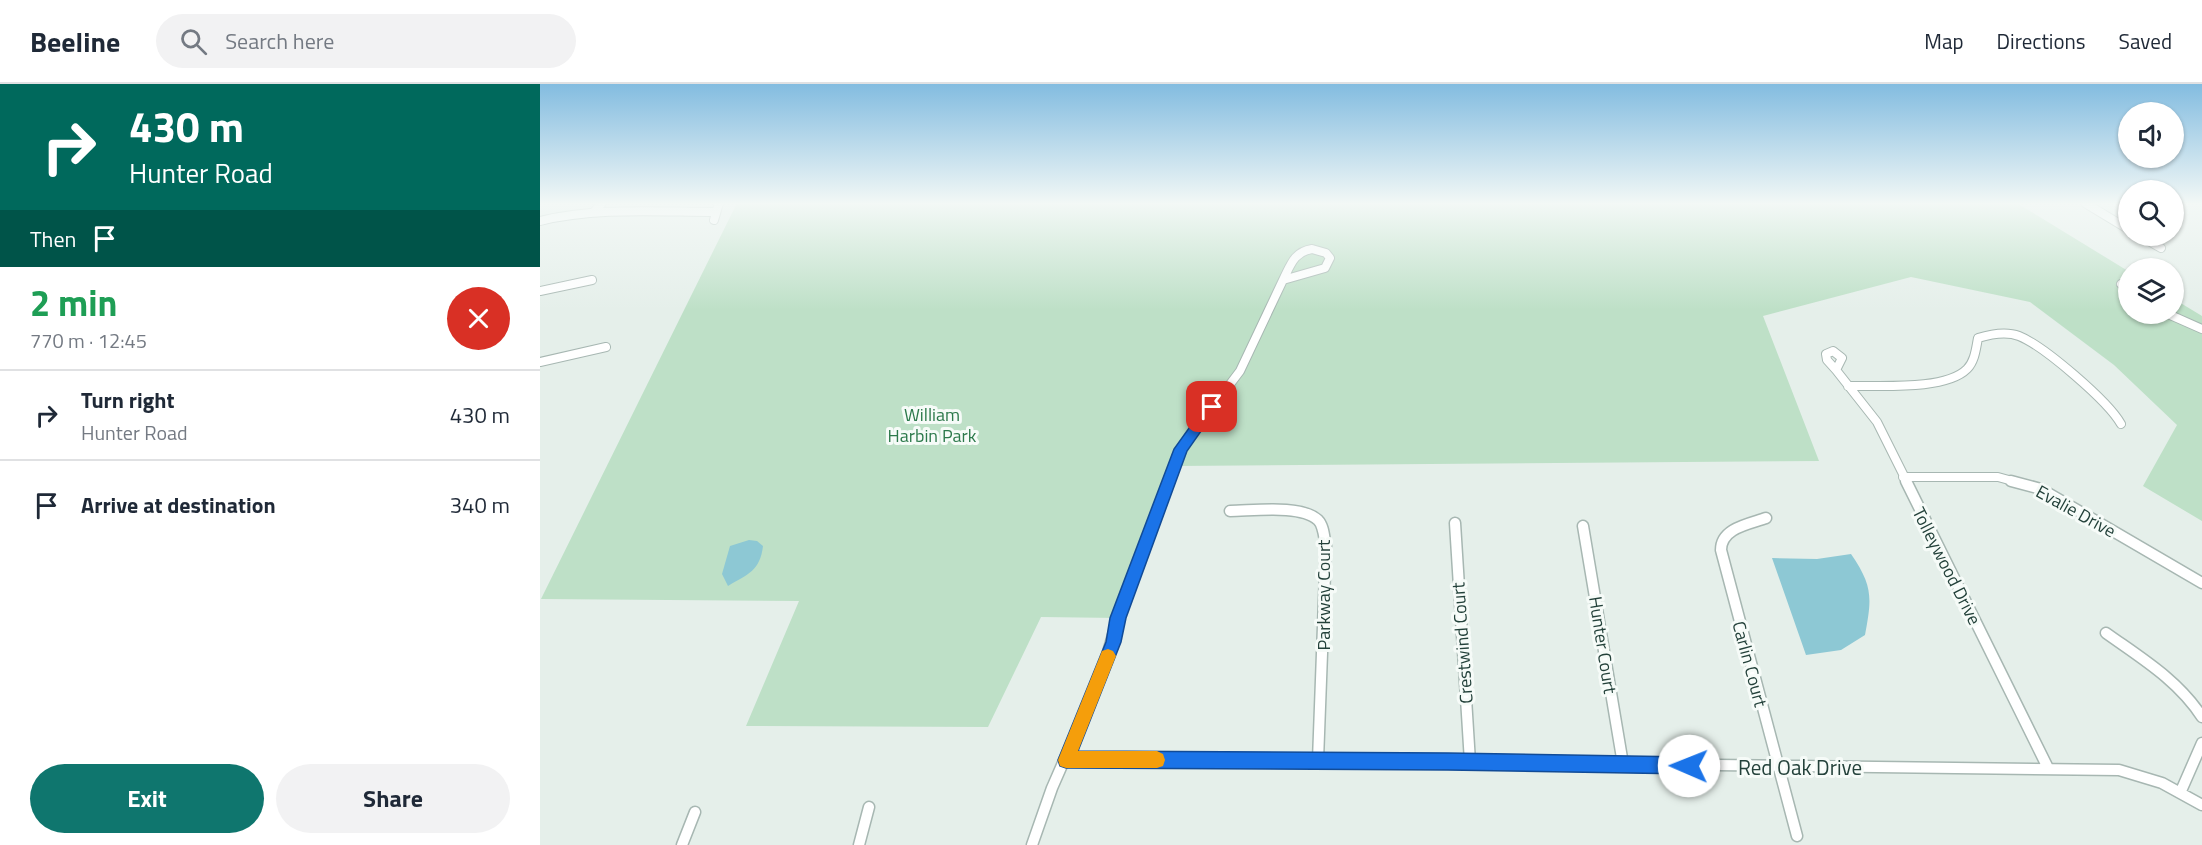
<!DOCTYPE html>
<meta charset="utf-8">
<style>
body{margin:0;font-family:"Titillium Web",sans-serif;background:#f2f2f3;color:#1f2937;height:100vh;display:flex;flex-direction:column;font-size:22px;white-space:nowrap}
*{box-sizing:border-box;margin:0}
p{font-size:20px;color:#747a83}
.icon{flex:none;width:33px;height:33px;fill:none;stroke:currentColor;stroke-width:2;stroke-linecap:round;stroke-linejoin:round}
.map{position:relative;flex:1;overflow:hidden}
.details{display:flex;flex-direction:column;background:#fff;width:540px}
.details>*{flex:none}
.guide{background:#00695c;color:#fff;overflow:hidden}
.tools{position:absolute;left:1578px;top:18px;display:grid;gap:12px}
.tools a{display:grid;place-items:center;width:66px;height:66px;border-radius:50%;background:#fff;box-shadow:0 2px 4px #0004;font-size:30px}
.pin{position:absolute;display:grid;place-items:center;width:51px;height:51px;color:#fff;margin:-26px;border-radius:12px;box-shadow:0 3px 9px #0006}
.me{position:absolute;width:66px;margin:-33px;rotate:271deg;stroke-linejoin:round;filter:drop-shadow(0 0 4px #0008)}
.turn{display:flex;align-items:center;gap:21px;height:126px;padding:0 30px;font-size:27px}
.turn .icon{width:78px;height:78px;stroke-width:2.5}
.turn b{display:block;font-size:42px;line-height:51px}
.then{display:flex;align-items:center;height:57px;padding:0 30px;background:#0003;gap:12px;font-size:22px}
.round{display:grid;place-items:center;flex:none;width:63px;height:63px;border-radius:32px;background:#f2f2f3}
.headline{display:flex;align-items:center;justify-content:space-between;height:102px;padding:0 30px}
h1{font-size:36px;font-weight:700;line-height:45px;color:#1e9e55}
.cta{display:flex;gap:12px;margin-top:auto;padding:12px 30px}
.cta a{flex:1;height:69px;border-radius:36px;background:#0f766e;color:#fff;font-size:24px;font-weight:700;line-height:69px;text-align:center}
.cta a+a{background:#f2f2f3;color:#1f2937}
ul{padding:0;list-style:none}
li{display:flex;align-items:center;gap:18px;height:90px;padding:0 30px;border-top:2px solid #e0e1e3}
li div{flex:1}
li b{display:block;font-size:22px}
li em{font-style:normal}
header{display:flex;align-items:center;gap:36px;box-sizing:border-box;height:84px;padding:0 30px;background:#fff;border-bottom:2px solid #e0e1e3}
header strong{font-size:28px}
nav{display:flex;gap:33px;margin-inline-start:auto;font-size:21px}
.search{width:420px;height:54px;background:#f2f2f3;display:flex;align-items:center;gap:15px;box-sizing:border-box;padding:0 21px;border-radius:33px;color:#747a83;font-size:22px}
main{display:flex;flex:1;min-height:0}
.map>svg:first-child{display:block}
.green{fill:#bee0c7}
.water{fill:#8dc8d4}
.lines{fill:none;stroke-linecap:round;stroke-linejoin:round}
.minor-far1-casing{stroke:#a7b7b2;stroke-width:10}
.minor-casing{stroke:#a7b7b2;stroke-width:13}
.minor-far1{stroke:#fff;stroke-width:8}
.minor{stroke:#fff;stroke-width:10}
.route{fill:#1a73e8;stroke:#114b97;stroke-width:1.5}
.slow{fill:#f59e0b}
.labels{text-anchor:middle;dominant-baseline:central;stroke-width:6;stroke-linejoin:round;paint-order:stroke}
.park-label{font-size:18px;fill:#2c794b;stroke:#f6fbf8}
.street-label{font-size:18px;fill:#23413a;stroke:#f6fbf8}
.near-street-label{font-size:21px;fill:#23413a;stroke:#f6fbf8}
</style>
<header>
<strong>Beeline</strong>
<div class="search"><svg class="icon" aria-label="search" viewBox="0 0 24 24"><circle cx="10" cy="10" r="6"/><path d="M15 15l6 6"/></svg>Search here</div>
<nav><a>Map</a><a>Directions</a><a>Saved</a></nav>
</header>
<main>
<section class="details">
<div class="guide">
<div class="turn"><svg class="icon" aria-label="right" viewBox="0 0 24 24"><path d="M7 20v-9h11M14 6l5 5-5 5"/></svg><div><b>430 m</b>Hunter Road</div></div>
<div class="then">Then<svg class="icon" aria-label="arrive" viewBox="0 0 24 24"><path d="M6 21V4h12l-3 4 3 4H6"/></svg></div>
</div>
<div class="headline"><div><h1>2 min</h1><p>770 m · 12:45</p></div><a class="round" style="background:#d93025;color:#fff"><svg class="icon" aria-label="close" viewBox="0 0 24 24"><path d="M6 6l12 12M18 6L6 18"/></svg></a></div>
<ul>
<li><svg class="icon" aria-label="right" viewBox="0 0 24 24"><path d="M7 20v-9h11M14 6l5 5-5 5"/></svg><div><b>Turn right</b><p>Hunter Road</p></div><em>430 m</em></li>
<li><svg class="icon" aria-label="arrive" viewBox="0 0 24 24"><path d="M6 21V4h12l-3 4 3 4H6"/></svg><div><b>Arrive at destination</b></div><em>340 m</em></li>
</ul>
<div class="cta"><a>Exit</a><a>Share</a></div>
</section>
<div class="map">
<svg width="1662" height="761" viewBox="0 0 1662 761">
<rect width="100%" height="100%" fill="#e5efea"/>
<!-- green -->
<path class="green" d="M197 119H1477L1588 187V230H1634V215L1662 232V437L1603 402 1637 341 1574 281 1490 218 1371 193 1223 232 1279 377 635 382 578 534 501 533 448 643 206 642 259 517 1 515Z"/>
<!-- water -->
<path class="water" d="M209 456 217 457 223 462C220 487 208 490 188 502L182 490 190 462Z
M1311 470C1333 502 1332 514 1325 551L1301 566 1266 571 1232 474 1277 475Z"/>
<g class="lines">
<!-- minor-far1 casing -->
<g class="minor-far1-casing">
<path id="minor-far1" d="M1545 119 1588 145
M53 129 62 119
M174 136 179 119
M0 137C56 123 118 128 176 128
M1600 152 1621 164
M772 165 786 169 790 174 785 184 743 196C751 180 754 168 772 165Z
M1581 200 1588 206
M0 207 52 196
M1628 230 1662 245
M1293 267 1302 274 1296 286 1287 276 1286 270Z
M0 278 66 263
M1296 286 1337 338 1367 398
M1308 302C1338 301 1405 307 1427 285 1435 277 1436 264 1438 254 1451 250 1466 247 1479 252 1504 262 1568 317 1581 340
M1363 393H1458L1476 398
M629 398 641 365 700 287 743 196"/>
</g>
<!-- minor casing -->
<g class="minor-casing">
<path id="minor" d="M1366 397 1508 684
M1471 397 1501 405 1662 499
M690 427C712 427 761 420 778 436 784 442 784 454 786 462L778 676
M1226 434C1209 440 1181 444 1181 466L1257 752
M915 439 930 678
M1043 442 1083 680
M1566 549C1601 574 1638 596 1662 633
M527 676 930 678 1579 686 1622 699 1662 721
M1641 707 1662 659
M142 761 155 728
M319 761 329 723
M492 761 512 704 561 592 578 534 629 397"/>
</g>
<!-- minor-far1 -->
<use href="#minor-far1" class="minor-far1"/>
<!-- minor -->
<use href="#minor" class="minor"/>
</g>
<!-- sky -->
<linearGradient id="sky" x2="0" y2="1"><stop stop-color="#83bce0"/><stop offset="0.53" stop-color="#f3f8f6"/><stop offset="1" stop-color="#f3f8f6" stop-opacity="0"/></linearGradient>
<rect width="1662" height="226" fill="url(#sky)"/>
<!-- route -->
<path class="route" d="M672 318 678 323 647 367 586 534 581 558 538 667 908 669 1149 673 1156 676 1158 682 1156 688 1149 690 908 686 526 684 520 682 518 676 566 558 570 534 634 365 667 319Z"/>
<!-- slow -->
<path class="slow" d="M568 565 573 567 576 572 538 667H617L623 670 625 676 623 682 617 684H526L520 682 518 676 560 572 562 567Z"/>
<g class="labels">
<!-- park labels -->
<g class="park-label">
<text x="392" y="330">William<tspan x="392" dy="21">Harbin Park</tspan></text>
</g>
<!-- street labels -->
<g class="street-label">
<text transform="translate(1536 427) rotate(29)">Evalie Drive</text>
<text transform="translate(1407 482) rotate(63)">Tolleywood Drive</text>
<text transform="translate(783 511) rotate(-90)">Parkway Court</text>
<text transform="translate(922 559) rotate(-94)">Crestwind Court</text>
<text transform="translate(1063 561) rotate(81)">Hunter Court</text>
<text transform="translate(1210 580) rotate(75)">Carlin Court</text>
</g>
<!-- near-street labels -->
<g class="near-street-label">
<text x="1260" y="683">Red Oak Drive</text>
</g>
</g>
</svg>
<div class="tools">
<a><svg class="icon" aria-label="sound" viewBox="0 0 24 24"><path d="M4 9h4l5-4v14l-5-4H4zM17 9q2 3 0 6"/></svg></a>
<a><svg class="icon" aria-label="search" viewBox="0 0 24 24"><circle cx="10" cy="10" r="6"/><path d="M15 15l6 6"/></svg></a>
<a><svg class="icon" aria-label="layers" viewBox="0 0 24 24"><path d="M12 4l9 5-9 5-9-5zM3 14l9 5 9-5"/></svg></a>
</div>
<div class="pin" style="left:672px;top:323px;background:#d93025"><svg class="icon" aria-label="arrive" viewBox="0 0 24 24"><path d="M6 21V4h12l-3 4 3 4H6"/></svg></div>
<svg class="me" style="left:1149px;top:682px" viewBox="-20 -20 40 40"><circle r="19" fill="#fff"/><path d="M0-13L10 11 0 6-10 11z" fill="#1a73e8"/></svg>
</div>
</main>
